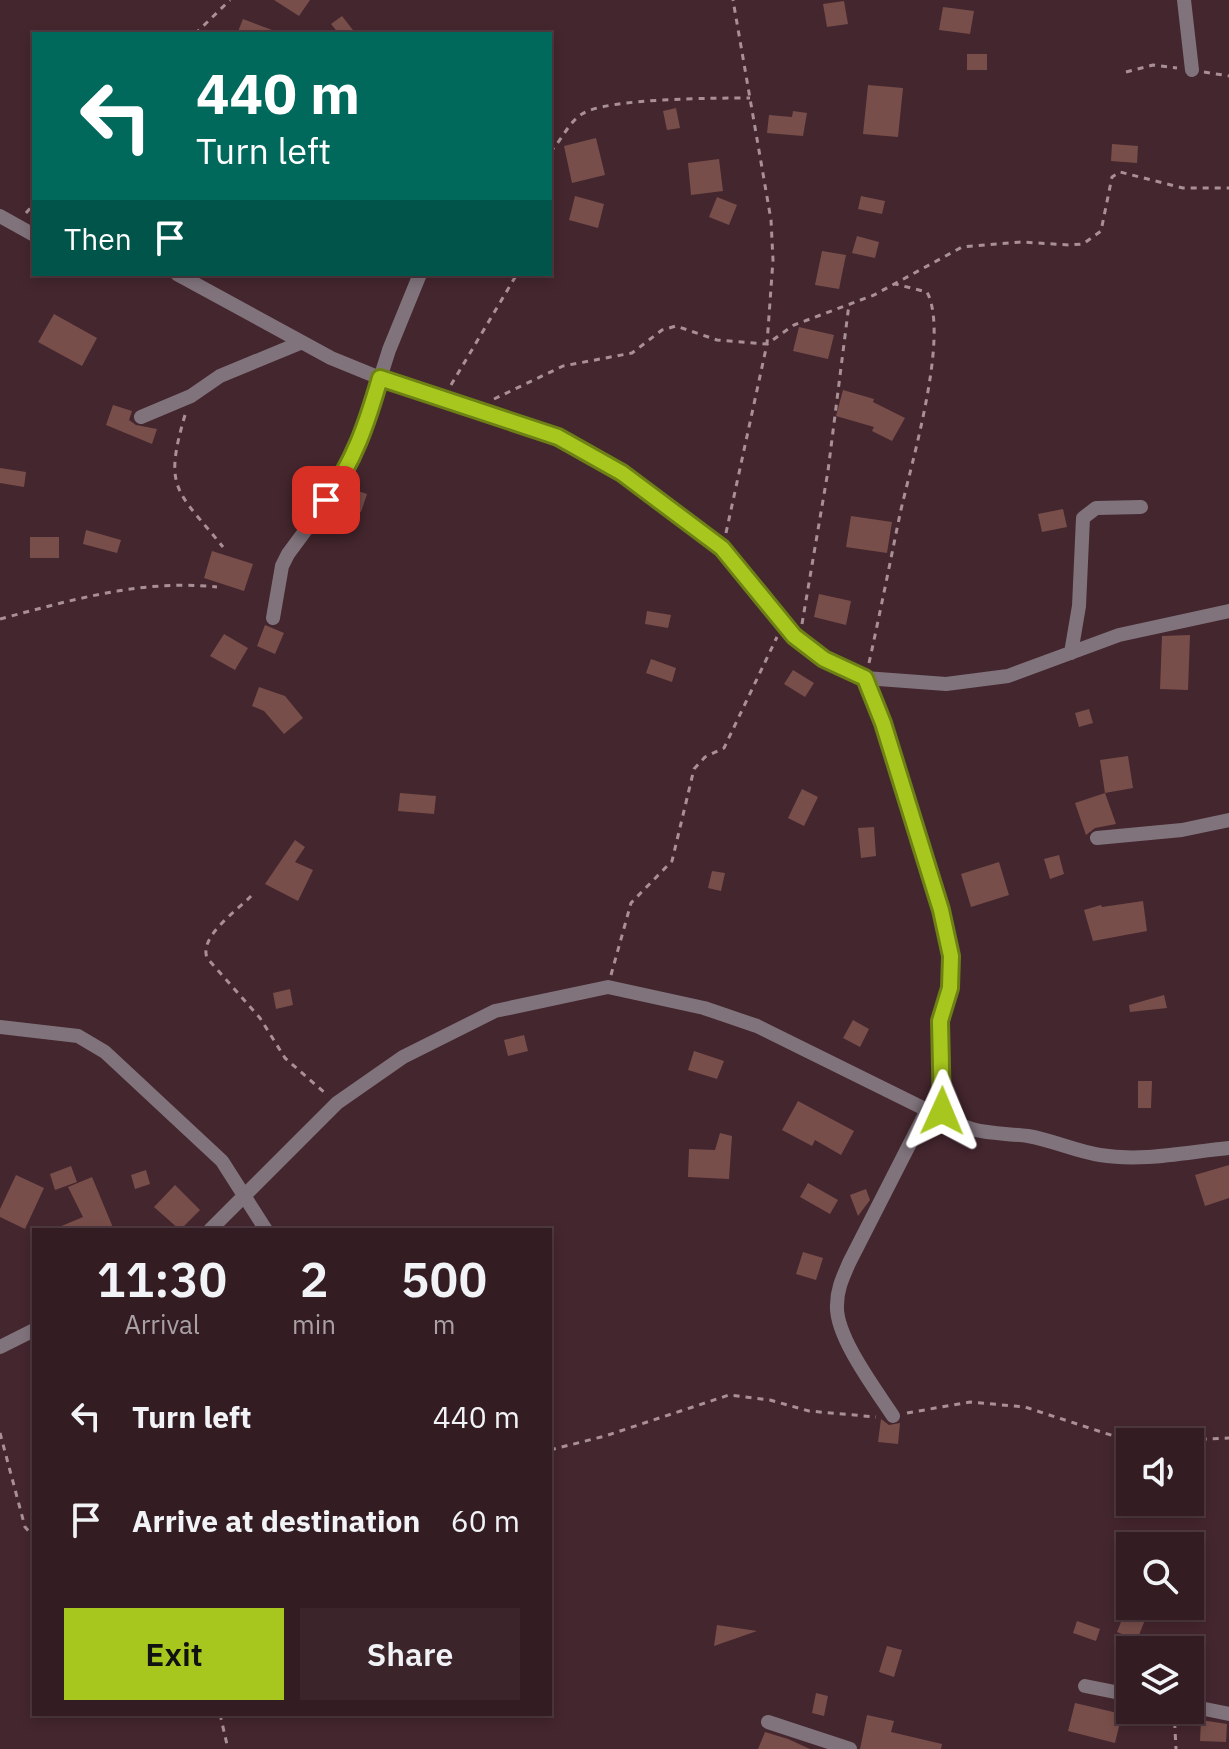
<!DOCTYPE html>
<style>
body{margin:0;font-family:"IBM Plex Sans",sans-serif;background:#3b252a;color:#f1f3f6;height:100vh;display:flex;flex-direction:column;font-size:30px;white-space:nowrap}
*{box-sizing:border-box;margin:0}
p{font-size:26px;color:#a9a1a5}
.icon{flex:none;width:44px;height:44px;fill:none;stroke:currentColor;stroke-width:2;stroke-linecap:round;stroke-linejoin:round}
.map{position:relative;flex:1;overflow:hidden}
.panel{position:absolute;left:32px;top:1228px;width:520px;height:488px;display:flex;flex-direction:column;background:#331c22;border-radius:0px;box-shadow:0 4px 12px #0003,0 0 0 2px #4e3a40}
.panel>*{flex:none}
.top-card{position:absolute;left:32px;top:32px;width:520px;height:244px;border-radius:0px;box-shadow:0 4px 12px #0003,0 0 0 2px #4e3a40;background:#00695c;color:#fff;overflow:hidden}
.buttons{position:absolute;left:1116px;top:1428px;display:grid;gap:16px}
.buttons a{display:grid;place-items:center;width:88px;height:88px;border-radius:0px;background:#331c22;box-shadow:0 4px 12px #0003,0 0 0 2px #4e3a40;font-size:40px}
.pin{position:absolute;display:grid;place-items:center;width:68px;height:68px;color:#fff;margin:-34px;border-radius:16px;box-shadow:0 4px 12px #0006}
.me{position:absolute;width:88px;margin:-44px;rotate:1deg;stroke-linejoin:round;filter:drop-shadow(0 0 6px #0008)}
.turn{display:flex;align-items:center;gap:28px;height:168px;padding:0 32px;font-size:36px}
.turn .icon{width:104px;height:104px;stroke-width:2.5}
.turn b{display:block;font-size:56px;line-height:68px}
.then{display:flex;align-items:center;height:76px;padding:0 32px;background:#0003;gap:16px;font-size:30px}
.eta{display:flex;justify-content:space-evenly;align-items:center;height:136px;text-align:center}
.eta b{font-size:48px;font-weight:600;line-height:56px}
.action{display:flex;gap:16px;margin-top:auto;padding:16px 32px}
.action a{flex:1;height:92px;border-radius:0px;background:#a7c71e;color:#111;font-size:32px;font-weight:600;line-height:92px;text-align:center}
.action a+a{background:#3b252a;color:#f1f3f6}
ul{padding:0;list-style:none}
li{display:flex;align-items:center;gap:24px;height:104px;padding:0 32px}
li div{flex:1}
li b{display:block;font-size:30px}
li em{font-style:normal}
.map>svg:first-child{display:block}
.building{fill:#784e4a}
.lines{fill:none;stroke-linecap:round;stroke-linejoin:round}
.path{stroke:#a99096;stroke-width:3;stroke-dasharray:6 6;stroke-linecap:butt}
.street{stroke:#80737c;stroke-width:14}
.route-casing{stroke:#6d8114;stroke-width:20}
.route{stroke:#a7c71e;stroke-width:14}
</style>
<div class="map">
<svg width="1229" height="1749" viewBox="0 0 1229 1749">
<rect width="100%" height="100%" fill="#44262e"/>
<!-- building -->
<path class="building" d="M274 0H310L299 16Z
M844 1 848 24 827 27 823 4Z
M943 7 974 11 970 34 939 30Z
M342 16 356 34H339L331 24Z
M243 19 280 33V34H237Z
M967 54H987V70H967Z
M868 85 903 88 898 137 863 134Z
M676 108 680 128 667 130 663 111Z
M793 111 807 113 803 136 767 133 769 115 792 117Z
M596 138 605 175 572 183 564 146Z
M1112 144 1138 146 1137 163 1111 161Z
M719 159 723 191 691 195 688 163Z
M575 196 604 204 598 228 569 220Z
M861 196 885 201 882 214 858 209Z
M717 197 737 205 729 225 709 217Z
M857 236 879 242 875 258 852 253Z
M822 251 846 255 839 289 815 285Z
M54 314 97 338 82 366 38 342Z
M799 327 834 335 828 359 793 351Z
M843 390 874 399 873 402 905 418 892 441 872 431 874 427 836 416Z
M113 405 132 411 129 420 136 425 157 429 152 444 106 425Z
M0 468 26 472 24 487 0 483Z
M349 488 367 494 361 512 338 504Z
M1063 509 1067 527 1042 532 1038 514Z
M851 516 892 522 887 553 846 547Z
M86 530 121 540 117 553 83 544Z
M30 537H59V558H30Z
M212 551 253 564 244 591 204 578Z
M819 594 851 601 846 625 814 617Z
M647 611 671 615 668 628 645 624Z
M265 625 284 633 275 654 257 646Z
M224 634 248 648 235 670 210 656Z
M1190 635 1188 690 1160 689 1162 636Z
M651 659 676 668 672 682 646 673Z
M793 670 814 683 805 697 784 684Z
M259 687 285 696 303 718 284 734 264 711 252 706Z
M1089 709 1093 723 1079 727 1075 713Z
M1128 756 1133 788 1105 793 1100 760Z
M802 789 818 797 804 826 788 818Z
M400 793 436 796 434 814 398 811Z
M1105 793 1116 824 1095 828 1086 835 1075 803Z
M874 827 876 856 861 858 858 828Z
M295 840 305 847 295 862 313 870 298 901 265 884Z
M1059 855 1064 874 1050 879 1044 859Z
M999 862 1009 895 971 907 961 874Z
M712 871 725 873 721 891 708 888Z
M1143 901 1147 931 1093 941 1084 910 1101 905 1102 907Z
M290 989 293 1005 276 1009 273 993Z
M1164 995 1167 1008 1130 1012 1129 1005Z
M853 1020 869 1029 860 1047 843 1038Z
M524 1035 528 1051 508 1056 504 1040Z
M694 1051 724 1061 717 1079 688 1070Z
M1138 1081H1152L1151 1108H1138Z
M798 1101 854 1131 841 1155 815 1140 812 1146 782 1130Z
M720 1133 732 1136 729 1179 688 1177 689 1149 715 1150Z
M1229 1165V1198L1205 1206 1195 1175Z
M71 1166 77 1182 55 1190 50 1174Z
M146 1170 150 1184 135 1189 131 1175Z
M16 1175 44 1188 25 1229 0 1217V1209Z
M92 1177 114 1230H52L83 1217 68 1187Z
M808 1183 838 1200 830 1214 800 1197Z
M175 1185 200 1210 180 1230 154 1207Z
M866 1189 870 1200 858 1216 850 1195Z
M803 1252 823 1258 816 1280 796 1274Z
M881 1419 889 1425 900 1423 898 1444 878 1442Z
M1125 1612 1145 1620 1137 1640 1117 1632Z
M1077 1621 1100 1629 1096 1641 1073 1633Z
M717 1625 757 1631 714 1646Z
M887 1646 902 1650 894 1677 879 1672Z
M816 1693 828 1696 824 1716 812 1713Z
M1075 1703 1122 1714 1115 1743 1068 1731Z
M867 1715 894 1721 891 1732 942 1744 941 1749H860Z
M1201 1720 1227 1724 1226 1742 1200 1741Z
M765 1732 788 1739 810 1749H758Z"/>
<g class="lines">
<!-- path -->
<path class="path" d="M195 34 230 0
M1126 72 1153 65 1177 68
M1204 72 1229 76
M550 152C562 140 568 123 582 114 606 98 717 98 750 98
M26 213 34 204
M451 385 517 274
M494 399 563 366 632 353 662 330 676 326 717 340 767 344 794 325 874 295 962 247 1021 242 1069 245 1083 244 1101 231 1112 177 1120 172 1183 188H1229
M185 415C163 490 177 490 223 547
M726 533 767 344 773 260 771 220 733 0
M0 619C72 600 141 579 217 587
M802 624 828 471 849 304
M869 663C880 613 890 563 900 514 911 464 950 336 927 292L895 284
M251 896C237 911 199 936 207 958L260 1018 285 1058 325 1093
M611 975 631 903 672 861 694 769 705 757 724 748 777 637
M907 1413 970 1402 1025 1407 1120 1438 1156 1441 1229 1438
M0 1433 25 1527 34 1537
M550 1450 605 1436 729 1395 770 1400 809 1411 876 1417
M1174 1710 1176 1749
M220 1714 228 1749"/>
<!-- street -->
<path class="street" d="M1184 0 1192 70
M0 216 34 235
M177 274 331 358 380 378 521 423 588 453 654 496 722 548 794 636 824 659 865 678 946 684 1008 676 1119 635 1229 611
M141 417 191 396 220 376 300 343
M273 618 282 566 288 554 345 477 358 448 389 350 420 274
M1071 653 1079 606 1083 518 1096 508 1141 507
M865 678 883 723 941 910 951 956 950 988 940 1021 942 1111
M1097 838 1182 830 1229 820
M0 1027 78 1036 105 1052 222 1161 266 1230
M210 1230 337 1103 403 1057 495 1011 608 987 704 1008 757 1026 927 1110 942 1111C966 1136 995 1132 1028 1136 1052 1140 1075 1151 1100 1155 1143 1162 1186 1152 1229 1148
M0 1347 34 1330
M893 1416C876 1390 835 1336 837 1305 837 1289 843 1277 849 1263L927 1110
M1085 1686 1130 1695
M1190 1706 1229 1714
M768 1722 850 1749"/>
</g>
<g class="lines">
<!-- route casing -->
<g class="route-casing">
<path id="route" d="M326 500C354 462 367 423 380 378L558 437 622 473 722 548 794 636 824 659 865 678 883 723 941 910 951 956 950 988 940 1021 942 1111"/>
</g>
<!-- route -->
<use href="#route" class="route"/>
</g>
</svg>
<div class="buttons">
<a><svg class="icon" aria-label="sound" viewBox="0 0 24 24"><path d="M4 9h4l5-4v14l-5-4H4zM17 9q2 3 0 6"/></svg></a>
<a><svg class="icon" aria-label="search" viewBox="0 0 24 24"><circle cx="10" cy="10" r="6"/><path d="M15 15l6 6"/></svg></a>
<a><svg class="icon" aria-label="layers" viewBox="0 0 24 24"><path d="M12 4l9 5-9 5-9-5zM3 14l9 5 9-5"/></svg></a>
</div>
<div class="pin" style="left:326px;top:500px;background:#d93025"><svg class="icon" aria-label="arrive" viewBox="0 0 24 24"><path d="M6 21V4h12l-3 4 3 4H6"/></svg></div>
<svg class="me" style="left:942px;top:1111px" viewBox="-20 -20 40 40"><path d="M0-17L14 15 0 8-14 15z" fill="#a7c71e" stroke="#fff" stroke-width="4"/></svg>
<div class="top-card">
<div class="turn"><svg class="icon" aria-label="left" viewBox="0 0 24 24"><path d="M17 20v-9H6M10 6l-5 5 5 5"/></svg><div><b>440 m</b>Turn left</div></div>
<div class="then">Then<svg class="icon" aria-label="arrive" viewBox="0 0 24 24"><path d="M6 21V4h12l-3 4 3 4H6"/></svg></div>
</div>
<section class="panel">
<div class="eta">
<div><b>11:30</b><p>Arrival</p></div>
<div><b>2</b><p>min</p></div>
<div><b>500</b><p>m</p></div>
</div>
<ul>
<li><svg class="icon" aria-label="left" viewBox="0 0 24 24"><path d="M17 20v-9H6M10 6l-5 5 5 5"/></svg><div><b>Turn left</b></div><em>440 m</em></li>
<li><svg class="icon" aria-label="arrive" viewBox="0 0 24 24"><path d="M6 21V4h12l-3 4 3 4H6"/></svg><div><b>Arrive at destination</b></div><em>60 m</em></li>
</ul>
<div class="action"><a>Exit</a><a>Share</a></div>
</section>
</div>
